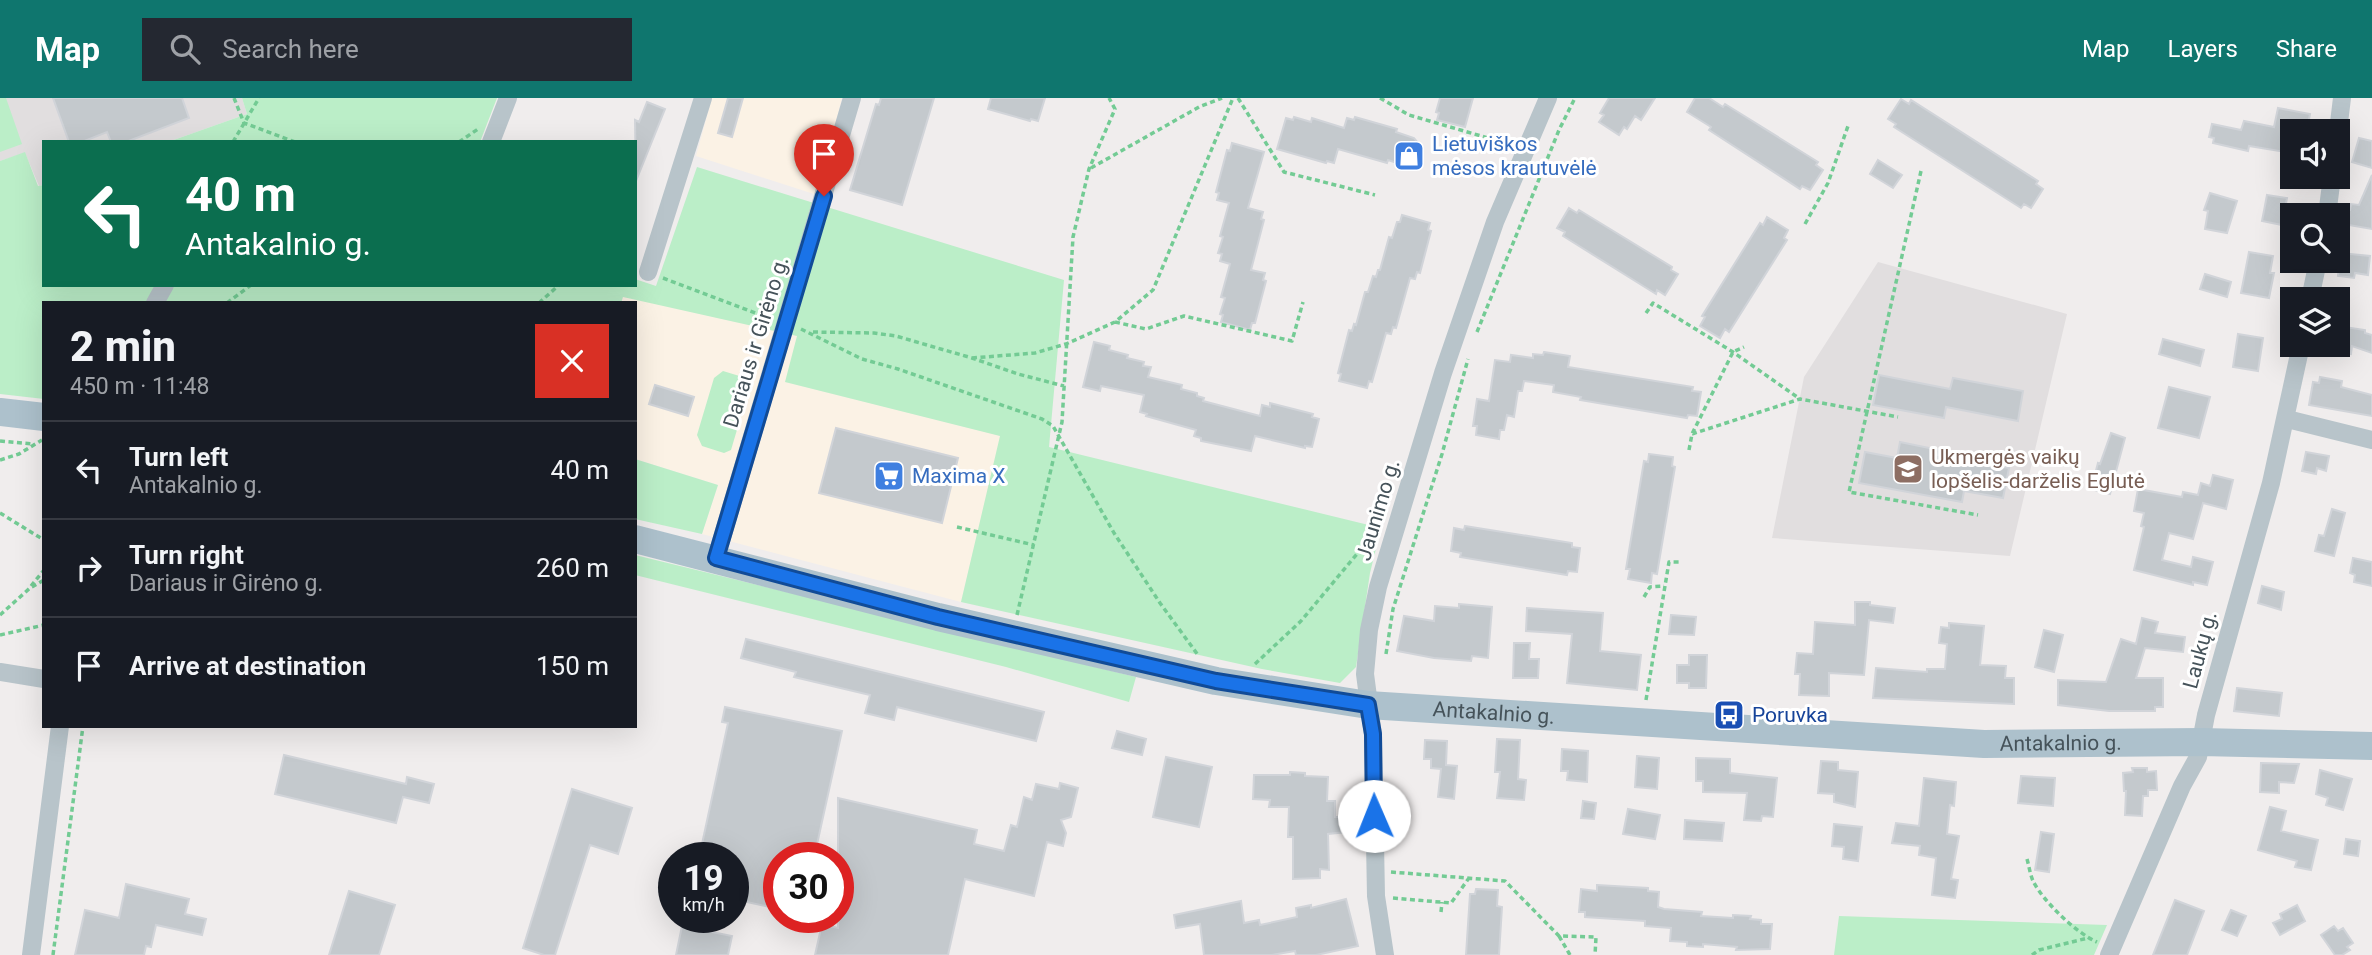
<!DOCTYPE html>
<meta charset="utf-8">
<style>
body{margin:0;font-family:Roboto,sans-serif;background:#242831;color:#f1f3f6;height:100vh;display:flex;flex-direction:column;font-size:26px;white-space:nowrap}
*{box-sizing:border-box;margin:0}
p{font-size:23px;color:#9ea1a6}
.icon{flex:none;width:38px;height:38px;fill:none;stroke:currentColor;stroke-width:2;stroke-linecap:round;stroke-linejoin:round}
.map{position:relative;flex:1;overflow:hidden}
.details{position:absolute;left:42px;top:203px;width:595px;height:427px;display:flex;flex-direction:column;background:#171b24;border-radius:0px;box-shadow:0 7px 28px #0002}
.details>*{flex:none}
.top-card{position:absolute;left:42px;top:42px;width:595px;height:147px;border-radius:0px;box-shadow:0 7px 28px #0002;background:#0b6e4f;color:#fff;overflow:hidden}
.controls{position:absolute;left:2280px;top:21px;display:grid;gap:14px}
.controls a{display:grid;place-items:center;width:70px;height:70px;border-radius:0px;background:#171b24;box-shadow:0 7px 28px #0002;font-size:35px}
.speed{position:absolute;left:658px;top:744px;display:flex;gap:14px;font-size:35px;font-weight:700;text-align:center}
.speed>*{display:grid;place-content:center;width:91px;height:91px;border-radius:50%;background:#171b24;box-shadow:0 7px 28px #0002;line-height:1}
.speed small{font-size:18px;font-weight:400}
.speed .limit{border:10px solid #d22;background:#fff;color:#111}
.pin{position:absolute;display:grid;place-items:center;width:60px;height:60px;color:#fff;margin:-72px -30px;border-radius:50% 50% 50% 0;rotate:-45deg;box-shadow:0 0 7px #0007}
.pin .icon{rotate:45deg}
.me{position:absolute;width:77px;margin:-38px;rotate:359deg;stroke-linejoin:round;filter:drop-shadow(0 0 5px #0008)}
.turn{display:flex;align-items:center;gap:24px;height:147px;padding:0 28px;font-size:32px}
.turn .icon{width:91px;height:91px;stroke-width:2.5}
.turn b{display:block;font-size:49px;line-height:60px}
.round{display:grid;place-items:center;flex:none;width:74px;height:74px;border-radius:0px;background:#242831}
.headline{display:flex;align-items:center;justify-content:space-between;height:119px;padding:0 28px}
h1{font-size:42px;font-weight:800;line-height:52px}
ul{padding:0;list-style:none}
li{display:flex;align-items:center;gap:21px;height:98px;padding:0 28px;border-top:2px solid #363941}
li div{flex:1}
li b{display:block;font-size:26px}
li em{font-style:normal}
header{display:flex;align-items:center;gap:42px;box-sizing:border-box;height:98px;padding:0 35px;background:#0f766e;color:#fff}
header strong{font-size:33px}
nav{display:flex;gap:38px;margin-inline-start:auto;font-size:24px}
.search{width:490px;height:63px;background:#242831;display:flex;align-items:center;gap:18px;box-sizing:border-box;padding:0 24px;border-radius:0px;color:#9ea1a6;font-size:26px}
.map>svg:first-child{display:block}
.commercial{fill:#fbf2e5}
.education{fill:#e1dedf}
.green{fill:#bbeec8}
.building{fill:#c4c9cd;stroke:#d1d4d9;stroke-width:2}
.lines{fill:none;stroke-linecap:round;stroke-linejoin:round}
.path{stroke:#73cb94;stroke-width:3.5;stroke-dasharray:5 3.5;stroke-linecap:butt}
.minor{stroke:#b8c4ca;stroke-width:18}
.primary{stroke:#adc1cc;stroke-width:28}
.route-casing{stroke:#114b97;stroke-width:18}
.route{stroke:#1a73e8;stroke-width:12}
.labels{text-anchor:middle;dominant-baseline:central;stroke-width:6;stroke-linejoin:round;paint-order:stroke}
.shop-label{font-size:21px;fill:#366cbe;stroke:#fff;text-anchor:start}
.street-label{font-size:21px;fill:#46535a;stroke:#fff}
.education-label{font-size:21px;fill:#785e54;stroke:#fff;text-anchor:start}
.transit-label{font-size:21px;fill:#164399;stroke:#fff;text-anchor:start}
</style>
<header>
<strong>Map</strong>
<div class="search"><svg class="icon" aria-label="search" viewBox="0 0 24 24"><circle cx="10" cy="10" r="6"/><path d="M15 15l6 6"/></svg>Search here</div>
<nav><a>Map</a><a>Layers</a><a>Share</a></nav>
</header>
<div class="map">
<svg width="2372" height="857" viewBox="0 0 2372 857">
<rect width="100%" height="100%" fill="#f0eded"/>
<!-- commercial -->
<path class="commercial" d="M712 0H842L817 97 696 58Z
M622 198 798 238 786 284 1001 338 961 504 702 436 718 387 635 361V205H621Z"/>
<!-- education -->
<path class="education" d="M0 0H242L247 16 168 44H44V87L39 88 25 55 0 63Z
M1878 164 2067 216 2010 458 1772 440 1804 279Z"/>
<!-- green -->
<path class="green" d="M0 0H6L22 46 0 54Z
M242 0H497L480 44H168L247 16Z
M25 54 38 88 44 87V187H635V181L656 188 697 69 1064 182 1049 349 1381 430 1370 475 1356 569 1340 585 1262 571 961 504 1000 338 785 284 797 238 623 199 621 205H44V301L0 296V63Z
M723 273 746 280 750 288 731 352 724 355 702 348 697 337 714 280Z
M635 361 718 387 702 436 635 421Z
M635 457 1136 579 1129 604 1006 569 635 477Z
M1839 818 2107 827 2094 857H1834Z"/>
<!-- building -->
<path class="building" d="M53 0H182L189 20 126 44H111L107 34 82 44H69Z
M728 0H743L732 39 718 35Z
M881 0H934L902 107 850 92 876 6 879 7Z
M991 0H1045L1038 23 1031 21 1030 23 988 11Z
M1440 0H1473L1465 29 1437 22 1439 15 1436 14Z
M1609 0H1655L1641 22 1635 18 1627 31 1624 29 1619 37 1599 24 1604 17 1600 15Z
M1695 0H1709L1723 9 1725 6 1818 64 1816 67 1823 72 1810 92 1802 88 1800 91 1709 32 1711 29 1687 14Z
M1901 1 1909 6 1911 2 2038 83 2036 86 2043 91 2031 110 2024 106 2021 110 1894 29 1896 26 1888 21Z
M647 4 665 11 636 83 635 22 639 24Z
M2278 10 2310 16 2307 33H2292V48L2288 47 2285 54 2249 48 2248 53 2213 45 2214 40 2209 39 2212 26 2241 32 2244 23 2274 29Z
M1294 19 1311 24 1312 20 1344 30 1347 20 1354 22 1355 19 1397 31 1396 34 1414 40 1423 51 1419 65 1406 68 1388 62 1387 65 1338 51 1334 65 1327 63 1326 65 1277 51 1286 20 1293 22Z
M2359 40 2372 43V70L2352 64Z
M1232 45 1264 54 1248 110 1263 114 1261 121 1264 122 1251 172 1265 175 1263 182 1266 183 1255 225H1252L1250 232 1221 224 1223 217 1220 216 1225 200 1221 199 1230 166 1220 163 1222 156 1218 155 1223 139 1220 138 1229 105 1217 102 1219 95 1216 94 1227 52 1230 53Z
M1878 62 1902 77 1893 90 1870 76Z
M2372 77V131L2343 126 2345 112H2350L2351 106 2359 107Z
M2210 95 2237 103 2227 135 2205 131 2208 113 2204 112Z
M2267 97 2287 100 2282 127 2262 123Z
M1569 110 1577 115 1579 112 1672 169 1671 172 1678 176 1665 197 1657 192 1656 196 1563 138 1565 134 1557 130Z
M1402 117 1430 125 1428 132 1431 133 1420 175 1417 174 1415 181 1410 180 1396 230 1393 229 1391 236 1386 235 1372 284 1369 283 1367 290 1339 283 1341 276 1338 275 1349 232 1352 233 1354 226 1356 227 1365 194H1368L1373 178 1376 179 1378 172H1380L1389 139 1392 140 1397 124H1400Z
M1767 119 1788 132 1784 140 1787 142 1729 234 1725 231 1720 240 1700 228 1705 219 1702 218 1760 125 1763 127Z
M2249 154 2273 158 2270 175H2274L2269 200 2241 195Z
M2340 155 2370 158 2368 177 2355 175 2354 180 2338 178Z
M2205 176 2231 184 2227 199 2200 191Z
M2338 228 2365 232V235L2372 237V255L2352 248 2351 256 2338 254Z
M2238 236 2263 240 2258 273 2233 269Z
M2163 241 2204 252 2200 268 2159 256Z
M1094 244 1110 248 1109 252 1128 257 1127 260 1144 264 1143 268 1151 269 1148 279 1182 287 1181 291 1197 295V298L1204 300 1203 303 1260 318 1262 307 1270 309V305L1313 316 1312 319 1319 321 1312 349 1305 348V350L1255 338 1251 353 1201 343V340L1194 338 1196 332 1146 318 1147 316 1140 314 1144 297 1101 288 1100 293 1083 289Z
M1544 254 1570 258 1568 269 1693 289 1692 293 1701 294 1697 318 1688 317 1687 320 1580 302 1581 299 1553 294 1554 287 1524 283 1522 293H1518L1514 319 1507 317 1504 332H1500L1499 341 1476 337 1477 328H1473L1477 301 1489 303 1495 262 1510 264 1511 257 1533 260V256L1543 257Z
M1879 277 1950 291 1953 280 2023 293 2018 323 1946 309 1944 320 1873 307Z
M2320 279 2342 283 2341 289 2372 297V318L2309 307 2313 284 2319 285Z
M655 287 694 299 688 318 649 306Z
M2169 289 2210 299 2199 340 2158 330Z
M836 330 958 360 942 425 819 395Z
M2111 335 2125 340 2110 396 2091 391 2098 365 2100 366Z
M1900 344 1939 352 1938 357 2009 370 2003 400 1964 393 1962 404 1859 385 1865 354 1897 360Z
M2306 354 2329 358 2326 373 2317 370 2316 376 2302 373Z
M1649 356 1673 359 1672 368 1675 369 1657 476 1652 475 1651 485 1628 481 1630 471H1626L1644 363 1648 364Z
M2213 377 2233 382 2226 411 2203 405 2193 441 2169 435 2162 462 2191 469 2193 459 2213 464 2207 487 2193 484V487L2134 472 2144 429 2141 428 2144 415 2134 413 2138 391 2182 399 2183 394 2198 397 2201 385 2210 388Z
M2332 411 2345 415 2334 458 2315 453 2319 437 2324 438Z
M1465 428 1572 445V449L1580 450 1577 474 1568 473 1567 477 1460 459 1461 455 1451 453 1454 430 1464 432Z
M2353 460 2372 464V488L2354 484 2355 477 2350 475Z
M2262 488 2284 494 2281 512 2258 505Z
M1855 504H1870V507L1895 510 1893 525 1869 522 1864 577 1829 575V598L1799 597 1800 576H1795L1797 555 1813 556 1815 524 1855 527Z
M1459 506 1492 509 1488 560 1472 558 1471 563 1434 560 1397 553 1404 518 1434 523 1435 508 1459 510Z
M1527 510 1603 515 1600 553 1641 557 1637 592 1567 585 1572 536 1526 533Z
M1671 517 1696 519 1694 537 1669 536Z
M2142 520 2158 524 2155 535 2185 539 2183 554 2145 550 2136 580H2163V609H2155V613H2109L2058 607V582L2106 584 2121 541 2136 546Z
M1949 525 1984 528 1980 567 2006 568 2005 580H2014V606L1873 600 1876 570 1927 574V571H1945L1947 546 1939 545 1941 529 1949 530Z
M2044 532 2063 537 2054 574 2035 569Z
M746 541 1044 614 1036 643 897 609 894 622 865 615 870 597 794 579 796 574 741 560Z
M1514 545H1530L1529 561H1539L1538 580H1513Z
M1689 557H1707L1706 590H1689V585H1677V567H1689Z
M2237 590 2282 595 2279 618 2234 613Z
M725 609 842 633 814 760H779V811L733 801V760H699L728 625 722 624Z
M1117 633 1146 641 1142 657 1112 650Z
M1497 641 1520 642 1518 681 1526 682 1524 702 1497 700 1500 674H1495Z
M1425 642 1447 643 1446 667 1457 668 1454 701 1438 699 1441 671 1431 670V661H1424Z
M1562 651 1588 653 1587 684 1567 682 1568 673H1561Z
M284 657 406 686 407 679 434 686 429 705 403 699 396 725 275 696Z
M1637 658 1659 660 1657 691 1635 689Z
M1166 659 1212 669 1199 729 1153 719Z
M1696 660 1730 661V675L1777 680 1773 719 1762 718 1761 723 1744 722 1747 695 1703 694V683H1696Z
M1821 663 1838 664V672L1858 674 1855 709 1834 704V696L1818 695Z
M2261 665 2299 666 2294 685 2279 684V695L2260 694Z
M2132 670H2147V674L2156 673 2157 692H2148V698H2143L2142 718 2125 717 2126 693H2124L2123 675 2133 674Z
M2320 672 2352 681 2343 712 2326 707 2328 700 2316 696Z
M1290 674 1305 675V678L1328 679 1327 703H1335V719H1348L1347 734 1328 736 1329 772 1320 771V780L1293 781V739H1288L1289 709H1269L1270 702 1253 701 1254 677H1290Z
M2021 678 2055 680 2053 708 2018 705Z
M1924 680 1956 684 1954 708 1950 707 1947 736 1959 738 1951 781 1958 782 1955 800 1932 797 1936 760 1919 757 1920 748 1892 745 1896 725 1919 728Z
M1060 685 1078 690 1071 719 1061 722 1066 735 1063 748 1047 744 1034 798 965 781 948 857H815L822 826 838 830V700L977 732 974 746 1004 753 1011 727 1017 729 1024 699 1032 702 1036 686 1059 691Z
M572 691 632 710 618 756 590 747 555 857H544L523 850Z
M1583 703 1596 705 1594 721 1581 720Z
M2270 709 2286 713 2281 733 2318 742 2311 772 2295 769 2297 763 2258 752Z
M1628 711 1660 717 1655 741 1623 736Z
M1685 722 1724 725 1722 743 1684 741Z
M1834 726 1862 729 1858 763 1843 761 1844 749 1832 748Z
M2041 734 2054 736 2049 774 2035 772Z
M2346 741 2360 743 2358 758 2344 756Z
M126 786 189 801 185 816 206 821 202 837 156 827 151 849 146 848 144 857H75L85 812 119 820Z
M1597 787 1648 790V793L1659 794 1658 809 1664 811 1702 814 1701 818 1733 820V817L1751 818 1750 821 1761 822V826H1772L1770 851 1736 852 1737 849 1703 846V849L1687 848V844L1670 843 1671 830 1645 828V823L1585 819V814H1579L1581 791 1597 793Z
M1476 791 1498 792 1497 808 1502 809 1499 857H1466L1470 796H1475Z
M349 793 395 807 379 857H329Z
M1346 801 1358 848 1316 857H1296L1295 853 1272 857H1204L1200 826 1176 830 1174 817 1241 803 1244 825 1259 822 1260 827 1297 819 1296 810 1311 807V810Z
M2175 802 2204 813 2187 857H2153Z
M2297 807 2305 823 2280 837 2273 825 2282 821 2280 816Z
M2231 812 2246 818 2237 838 2222 832Z
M682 828 732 838 728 857H676Z
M2334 828 2338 833 2343 830 2353 845 2347 849 2350 852 2342 857H2335L2321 837Z"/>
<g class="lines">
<!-- path -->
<path class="path" d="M234 0 244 25 295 44
M1238 0 1284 74 1375 97
M1380 0 1409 17 1512 47
M233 44 259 0
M459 44 478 31
M1091 70 1199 9 1222 0
M1921 73 1849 394 1978 417
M1805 126 1828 85 1848 28
M663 180 771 221
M227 205 251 187
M539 205 559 187
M1646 215 1653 205 1733 254 1800 301
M1115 224 1146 231 1184 218 1292 243 1303 204
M801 231 862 261 898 271 1042 321 1053 328 1114 435 1160 505 1198 557
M813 234 874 235 896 238 972 260 1018 276 1064 288
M1477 234 1559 32 1575 0
M972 260 1035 255 1066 246 1115 224 1153 192 1233 0
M1692 336 1800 301 1898 319
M0 343 33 346
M1689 352 1692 336 1733 254 1744 249
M0 362 19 356 42 342
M0 415 44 442
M957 429 1034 447
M31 488 44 472
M1644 499 1650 489 1664 488
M0 517 30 490 44 482
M1017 517 1062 324 1073 139 1089 71 1115 11 1109 0
M0 537 44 527
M1386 556 1393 511 1442 356 1468 261
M1255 566 1301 523 1377 432
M1646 602 1669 464H1682
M2027 761C2029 768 2030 776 2033 783 2043 803 2076 835 2097 844
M1391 774 1505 783 1559 838 1596 839 1595 857
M1393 800 1451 805 1469 780
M1441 814 1442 804
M1559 838 1570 857
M53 857 83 628
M2032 857 2039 852 2088 840"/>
<!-- minor -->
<path class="minor" d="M2338 33 2342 0
M491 44 508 0
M2327 117 2332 79
M648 174 703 0
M2310 201 2318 163
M155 205 165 187
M2287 321 2372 342
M716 460 852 0
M0 574 44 581
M31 857 60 628
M1385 857 1376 798 1373 637 1365 576 1369 532 1378 489 1443 275 1495 124 1548 0
M2109 857 2182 688 2198 659 2206 617 2271 385 2301 247"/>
<!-- primary -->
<g class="primary">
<path d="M0 314 44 319"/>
<path id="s1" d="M635 441 938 519 1216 583 1368 607 1984 646 2201 644 2372 648"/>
</g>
</g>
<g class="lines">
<!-- route casing -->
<g class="route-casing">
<path id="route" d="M824 98 716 460 938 519 1216 583 1368 607 1373 636 1374 718"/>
</g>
<!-- route -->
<use href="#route" class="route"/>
</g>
<!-- icons -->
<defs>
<g id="shop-square" transform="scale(1.575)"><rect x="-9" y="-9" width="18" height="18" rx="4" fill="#3f7fe0" stroke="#fff"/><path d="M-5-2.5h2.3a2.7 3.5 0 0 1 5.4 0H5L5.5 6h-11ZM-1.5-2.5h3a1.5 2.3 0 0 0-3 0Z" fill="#fff"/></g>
<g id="school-square" transform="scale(1.575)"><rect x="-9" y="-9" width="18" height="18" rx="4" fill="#8d6e63" stroke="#fff"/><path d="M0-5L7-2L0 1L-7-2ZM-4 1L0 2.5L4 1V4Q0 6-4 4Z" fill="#fff"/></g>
<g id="supermarket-square" transform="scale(1.575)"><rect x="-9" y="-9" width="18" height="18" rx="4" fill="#3f7fe0" stroke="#fff"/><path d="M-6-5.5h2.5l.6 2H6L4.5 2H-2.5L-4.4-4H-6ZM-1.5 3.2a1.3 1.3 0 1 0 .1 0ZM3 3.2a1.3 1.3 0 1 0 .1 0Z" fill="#fff"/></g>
<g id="bus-square" transform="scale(1.575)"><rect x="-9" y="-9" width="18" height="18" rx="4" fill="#1a4fb4" stroke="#fff"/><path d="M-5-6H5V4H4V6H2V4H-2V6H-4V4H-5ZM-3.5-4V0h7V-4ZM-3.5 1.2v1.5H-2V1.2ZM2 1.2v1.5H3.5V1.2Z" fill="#fff"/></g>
</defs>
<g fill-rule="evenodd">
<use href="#shop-square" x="1409" y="58"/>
<use href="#school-square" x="1908" y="371"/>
<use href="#supermarket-square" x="889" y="378"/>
<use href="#bus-square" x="1729" y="617"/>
</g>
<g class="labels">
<!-- shop labels -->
<g class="shop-label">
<text x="1432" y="46">Lietuviškos<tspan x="1432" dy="24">mėsos krautuvėlė</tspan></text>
<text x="912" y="378">Maxima X</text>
</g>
<!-- street labels -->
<g class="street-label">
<text transform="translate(756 244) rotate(-73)">Dariaus ir Girėno g.</text>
<text transform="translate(1378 412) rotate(-73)">Jaunimo g.</text>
<text transform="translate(2200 552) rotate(-75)">Laukų g.</text>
<text stroke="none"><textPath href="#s1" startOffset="878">Antakalnio g.</textPath></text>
<text stroke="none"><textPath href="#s1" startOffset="1446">Antakalnio g.</textPath></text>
</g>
<!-- education labels -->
<g class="education-label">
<text x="1931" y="359">Ukmergės vaikų<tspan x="1931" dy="24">lopšelis-darželis Eglutė</tspan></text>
</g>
<!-- transit labels -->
<g class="transit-label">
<text x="1752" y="617">Poruvka</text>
</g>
</g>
</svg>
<div class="controls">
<a><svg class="icon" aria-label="sound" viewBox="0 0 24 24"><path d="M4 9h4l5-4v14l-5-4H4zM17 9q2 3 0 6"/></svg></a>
<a><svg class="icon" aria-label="search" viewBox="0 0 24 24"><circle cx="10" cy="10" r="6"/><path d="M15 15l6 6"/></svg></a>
<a><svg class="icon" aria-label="layers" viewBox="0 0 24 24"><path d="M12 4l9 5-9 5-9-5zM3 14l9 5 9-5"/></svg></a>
</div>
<div class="speed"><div>19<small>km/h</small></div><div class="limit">30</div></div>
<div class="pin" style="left:824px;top:98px;background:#d93025"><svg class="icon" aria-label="arrive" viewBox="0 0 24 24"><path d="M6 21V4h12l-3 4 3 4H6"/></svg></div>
<svg class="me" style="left:1374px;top:718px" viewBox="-20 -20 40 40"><circle r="19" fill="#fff"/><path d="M0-13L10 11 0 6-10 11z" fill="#1a73e8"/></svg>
<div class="top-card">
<div class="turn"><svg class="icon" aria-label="left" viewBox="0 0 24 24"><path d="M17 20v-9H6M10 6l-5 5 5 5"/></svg><div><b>40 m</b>Antakalnio g.</div></div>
</div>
<section class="details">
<div class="headline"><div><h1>2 min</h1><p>450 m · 11:48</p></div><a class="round" style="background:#d93025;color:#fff"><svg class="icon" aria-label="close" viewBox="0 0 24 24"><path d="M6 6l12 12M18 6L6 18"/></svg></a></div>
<ul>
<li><svg class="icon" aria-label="left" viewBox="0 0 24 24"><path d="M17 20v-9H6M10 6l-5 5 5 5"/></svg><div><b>Turn left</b><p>Antakalnio g.</p></div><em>40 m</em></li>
<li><svg class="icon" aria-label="right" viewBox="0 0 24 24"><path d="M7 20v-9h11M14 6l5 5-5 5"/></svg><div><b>Turn right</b><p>Dariaus ir Girėno g.</p></div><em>260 m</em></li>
<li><svg class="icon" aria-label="arrive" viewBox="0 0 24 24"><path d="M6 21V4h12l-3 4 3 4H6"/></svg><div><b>Arrive at destination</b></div><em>150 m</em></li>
</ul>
</section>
</div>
